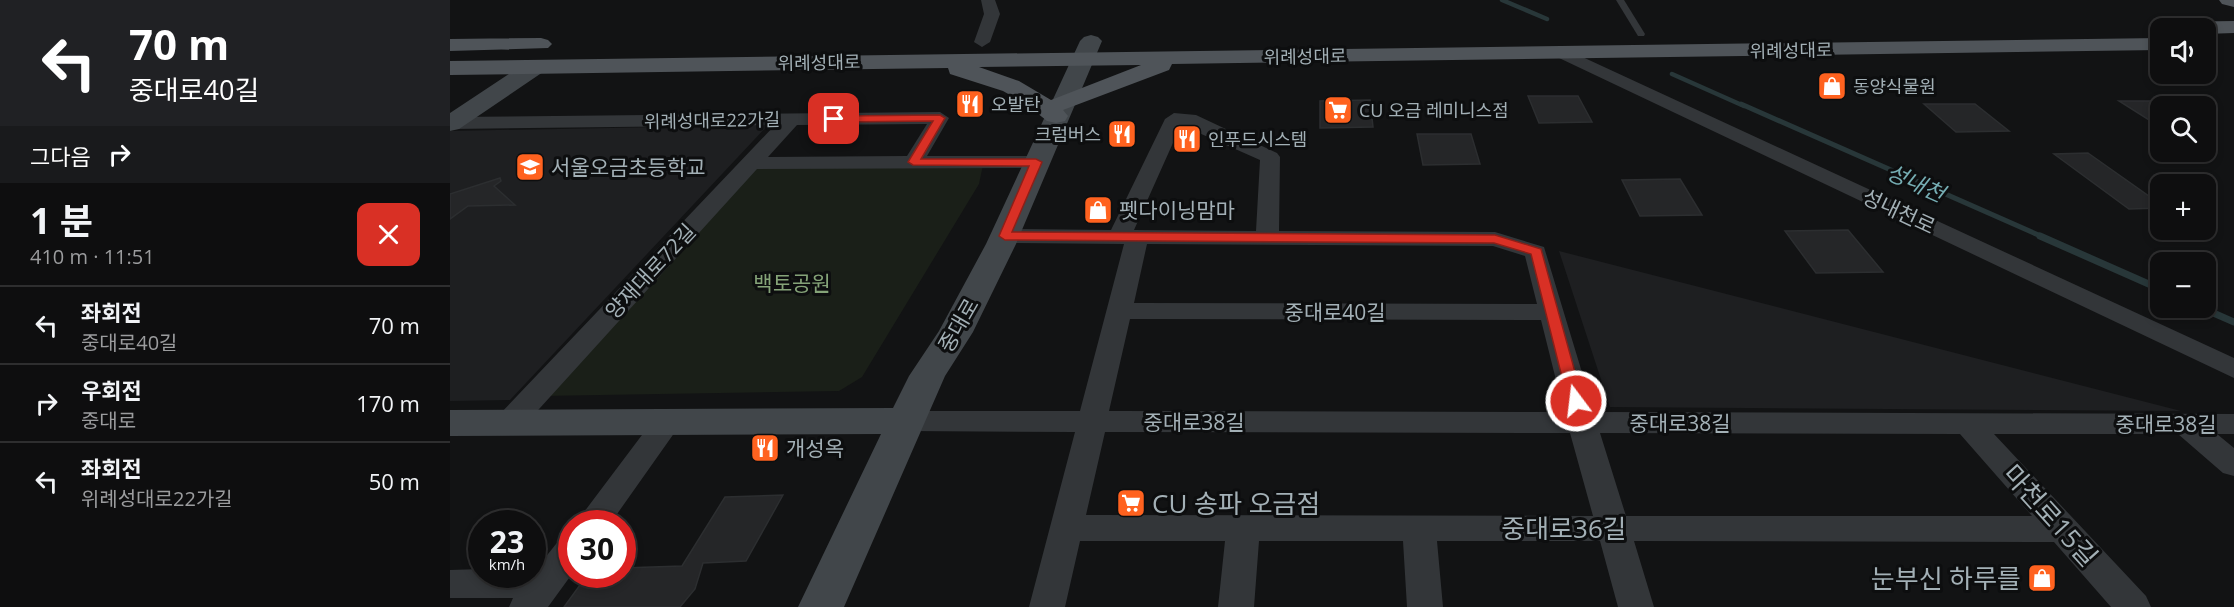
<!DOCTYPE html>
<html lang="ko">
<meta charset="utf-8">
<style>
body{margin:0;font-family:"Open Sans","Noto Sans KR",sans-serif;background:#1c1c1d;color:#f1f3f6;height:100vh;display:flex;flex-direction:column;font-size:22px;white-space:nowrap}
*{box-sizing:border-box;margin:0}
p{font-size:20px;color:#9b9c9e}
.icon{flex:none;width:33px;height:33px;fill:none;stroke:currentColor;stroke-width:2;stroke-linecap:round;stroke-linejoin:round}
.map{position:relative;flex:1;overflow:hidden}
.drawer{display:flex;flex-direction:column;background:#0e0e0f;width:450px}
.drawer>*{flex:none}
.guide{background:#202124;color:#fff;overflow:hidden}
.controls{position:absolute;left:1700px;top:18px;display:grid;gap:12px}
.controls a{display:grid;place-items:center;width:66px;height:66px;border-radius:12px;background:#0e0e0f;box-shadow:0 3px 9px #0003,0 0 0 2px #2e2e2f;font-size:30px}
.speed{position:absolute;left:18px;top:510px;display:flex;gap:12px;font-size:30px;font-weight:700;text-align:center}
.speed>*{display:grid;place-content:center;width:78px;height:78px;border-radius:50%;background:#0e0e0f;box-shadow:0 3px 9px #0003,0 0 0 2px #2e2e2f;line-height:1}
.speed small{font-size:15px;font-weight:400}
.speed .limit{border:9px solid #d22;background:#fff;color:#111}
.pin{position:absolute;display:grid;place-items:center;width:51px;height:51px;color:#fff;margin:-26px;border-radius:12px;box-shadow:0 3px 9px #0006}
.me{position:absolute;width:66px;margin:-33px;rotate:345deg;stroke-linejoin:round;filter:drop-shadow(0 0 4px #0008)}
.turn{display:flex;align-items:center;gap:21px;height:126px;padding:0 30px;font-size:27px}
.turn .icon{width:78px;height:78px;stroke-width:2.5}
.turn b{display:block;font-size:42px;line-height:51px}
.then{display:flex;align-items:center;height:57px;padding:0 30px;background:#0003;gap:12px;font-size:22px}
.round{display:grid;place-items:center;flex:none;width:63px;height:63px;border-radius:12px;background:#1c1c1d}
.summary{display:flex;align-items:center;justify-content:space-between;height:102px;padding:0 30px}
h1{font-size:36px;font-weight:700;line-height:45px}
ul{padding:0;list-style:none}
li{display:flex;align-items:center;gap:18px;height:78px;padding:0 30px;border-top:2px solid #2e2e2f}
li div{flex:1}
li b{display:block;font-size:22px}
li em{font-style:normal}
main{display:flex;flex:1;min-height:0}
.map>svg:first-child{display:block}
.built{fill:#1e1f21}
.green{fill:#1a1f18}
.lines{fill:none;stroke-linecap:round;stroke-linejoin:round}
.stream-far2{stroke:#283739;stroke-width:4.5}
.stream-far1{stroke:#283739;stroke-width:5}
.stream{stroke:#283739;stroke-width:7}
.building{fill:#252628;stroke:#2c2e30;stroke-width:1.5}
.lane{fill:#333639;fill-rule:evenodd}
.street{fill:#333639;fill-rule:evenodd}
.secondary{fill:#41464a;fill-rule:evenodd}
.primary{fill:#4f5459;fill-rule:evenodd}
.route{fill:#d93025;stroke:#8d1f18;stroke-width:1.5}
.labels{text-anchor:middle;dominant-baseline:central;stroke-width:6;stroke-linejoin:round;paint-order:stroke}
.far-street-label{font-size:18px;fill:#a3b0b6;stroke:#0d0e0f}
.far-poi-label{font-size:18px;fill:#a3b0b6;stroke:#0d0e0f;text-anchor:start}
.poi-label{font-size:21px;fill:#a3b0b6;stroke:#0d0e0f;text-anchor:start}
.street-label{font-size:21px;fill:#a3b0b6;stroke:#0d0e0f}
.park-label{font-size:21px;fill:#85a378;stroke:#0d0e0f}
.water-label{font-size:22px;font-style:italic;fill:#76aeb4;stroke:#0d0e0f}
.near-poi-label{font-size:26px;fill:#a3b0b6;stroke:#0d0e0f;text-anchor:start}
.near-street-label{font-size:26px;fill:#a3b0b6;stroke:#0d0e0f}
</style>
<main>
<section class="drawer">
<div class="guide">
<div class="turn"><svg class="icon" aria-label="left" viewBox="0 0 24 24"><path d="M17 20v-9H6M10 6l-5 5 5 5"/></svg><div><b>70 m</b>중대로40길</div></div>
<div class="then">그다음<svg class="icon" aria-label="right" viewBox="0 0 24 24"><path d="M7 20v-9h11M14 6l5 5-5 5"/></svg></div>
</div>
<div class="summary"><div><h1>1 분</h1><p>410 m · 11:51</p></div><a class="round" style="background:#d93025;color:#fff"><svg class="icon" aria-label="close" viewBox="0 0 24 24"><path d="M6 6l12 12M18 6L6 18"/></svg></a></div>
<ul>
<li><svg class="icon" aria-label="left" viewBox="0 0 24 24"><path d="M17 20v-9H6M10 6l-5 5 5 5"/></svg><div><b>좌회전</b><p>중대로40길</p></div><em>70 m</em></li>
<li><svg class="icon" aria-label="right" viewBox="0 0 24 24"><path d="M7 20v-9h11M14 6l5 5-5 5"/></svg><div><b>우회전</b><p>중대로</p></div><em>170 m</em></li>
<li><svg class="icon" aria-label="left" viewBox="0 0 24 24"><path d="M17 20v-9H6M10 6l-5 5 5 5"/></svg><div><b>좌회전</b><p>위례성대로22가길</p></div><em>50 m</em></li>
</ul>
</section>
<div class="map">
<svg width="1784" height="607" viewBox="0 0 1784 607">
<rect width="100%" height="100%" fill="#121314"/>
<!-- built -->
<path class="built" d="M318 125 60 400 0 401V131Z
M1109 251 1731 411 1160 407Z"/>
<!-- green -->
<path class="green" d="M533 165 529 184 412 377 389 391 91 396 304 166Z"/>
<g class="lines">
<!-- stream-far2 -->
<path class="stream-far2" d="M1052 0 1097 19
M1222 74 1294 106"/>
<!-- stream-far1 -->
<path class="stream-far1" d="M1291 104 1593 237"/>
<!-- stream -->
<path class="stream" d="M1590 236 1710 289
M1752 308 1784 322"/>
</g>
<!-- building -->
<path class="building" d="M1078 96H1128L1142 122 1089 123Z
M920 100 923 127 870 128V101Z
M1669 101H1710V127Z
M1474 104H1525L1559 131 1506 132Z
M967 134H1021L1030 164 973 165Z
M1638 153 1710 204V208L1679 209 1604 154Z
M50 178 51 181 44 186 65 205 18 206 0 219V194Z
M1230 179 1252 215 1190 216 1172 180Z
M1398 230 1433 272 1366 273 1335 231Z
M333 495 296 561 253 563 245 589 230 607H114L138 574H172V568L232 566 275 497Z"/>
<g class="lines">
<!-- lane -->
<path class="lane" d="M1166 0H1174L1195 34 1194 36H1188Z"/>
<!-- street -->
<path class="street" d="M531 0H545L550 14 540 42 532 47 524 42 534 14Z
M1113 48 1784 358V378L1107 57 1105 53 1107 49Z
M490 112 499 118 477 156H586L593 158 596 162 593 166 586 168 307 169 70 430 59 433 48 430 44 423 48 416 325 125 0 129V117ZM477 124 457 156 318 157 347 125Z
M724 113 746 115 827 153 830 157 829 231 1045 232 1094 247 1144 412 1784 414V434H1767L1784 448V476L1773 473 1728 434H1544L1696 596 1701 607H1661L1604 542 1184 541 1204 607H1168L1150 541H987L993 607H957L953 541H809L804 607H768L775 541H630L615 607H579L625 432 456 431 446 428 441 421 446 414 456 411H630L674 244 555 243 547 241 543 236 547 231 555 229 661 230 715 119ZM731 125 810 160 806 231 684 230ZM697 244 1043 246 1075 256 1087 304 684 303ZM680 319 1091 320 1114 412 659 411ZM655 432 1120 433 1143 516 636 515ZM1150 433 1510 434 1582 516H1176Z
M217 412 227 415 232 422 160 524H125L207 415Z
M122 536V574L98 607H59L63 598H0V570L32 569V574H82V569H86L110 539Z"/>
<!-- secondary -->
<path class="secondary" d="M641 35 648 37 652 41 566 244 523 332 495 376 394 607H348L431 434 0 436V410L443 408 459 376 489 331 536 244 630 41 634 37Z
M85 60 93 62 96 67 93 72 9 129 0 131V113L77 62Z"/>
<!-- primary -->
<path class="primary" d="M1769 0H1784V7L1772 4Z
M1784 21V33L1755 34V28H1710V32L1707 28 1710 24 1717 22Z
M91 38 98 40 102 44 98 48 0 51V39Z
M1710 38V50L722 64 719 70 613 110 618 116 615 121 606 123 597 121 576 104 553 91 500 74 498 68 0 75V61ZM691 65 601 100 569 81 529 67Z"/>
</g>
<!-- route -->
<path class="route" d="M490 115 495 118 471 159H586L592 162 562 232 1045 235 1091 249 1133 401 1126 406 1118 401 1081 254 1044 243 555 240 549 236 579 166 463 165 458 162 483 121 384 122 378 119 384 116Z"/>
<!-- icons -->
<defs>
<g id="shop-square" transform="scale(1.5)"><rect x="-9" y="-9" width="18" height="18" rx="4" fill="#ff621f" stroke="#0d0e0f"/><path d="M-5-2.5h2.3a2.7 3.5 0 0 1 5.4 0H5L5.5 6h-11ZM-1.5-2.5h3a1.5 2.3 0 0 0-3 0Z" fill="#fff"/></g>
<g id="restaurant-square" transform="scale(1.5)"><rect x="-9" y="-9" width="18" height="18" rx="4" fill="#ff621f" stroke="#0d0e0f"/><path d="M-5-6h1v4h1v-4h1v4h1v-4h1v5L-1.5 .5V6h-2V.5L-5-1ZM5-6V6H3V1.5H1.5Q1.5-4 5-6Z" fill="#fff"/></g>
<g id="supermarket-square" transform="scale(1.5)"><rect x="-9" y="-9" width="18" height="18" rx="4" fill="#ff621f" stroke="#0d0e0f"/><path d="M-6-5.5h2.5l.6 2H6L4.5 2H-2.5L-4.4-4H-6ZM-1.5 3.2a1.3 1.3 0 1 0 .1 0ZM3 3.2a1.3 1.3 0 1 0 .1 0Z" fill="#fff"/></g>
<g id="school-square" transform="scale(1.5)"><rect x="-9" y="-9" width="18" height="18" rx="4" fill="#ff621f" stroke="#0d0e0f"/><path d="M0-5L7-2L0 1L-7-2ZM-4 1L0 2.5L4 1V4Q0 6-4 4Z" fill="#fff"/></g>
</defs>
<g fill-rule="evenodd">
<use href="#shop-square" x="1382" y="86"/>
<use href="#restaurant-square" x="520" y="104"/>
<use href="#supermarket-square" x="888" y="110"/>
<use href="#restaurant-square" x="672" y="134"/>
<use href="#restaurant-square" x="737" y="139"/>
<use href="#school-square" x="80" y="167"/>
<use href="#shop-square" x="648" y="210"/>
<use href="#restaurant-square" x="315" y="448"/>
<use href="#supermarket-square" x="681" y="503"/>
<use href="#shop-square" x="1592" y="578"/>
</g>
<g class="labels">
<!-- far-street labels -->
<g class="far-street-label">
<text transform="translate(1341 50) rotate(-1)">위례성대로</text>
<text transform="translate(855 56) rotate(-1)">위례성대로</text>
<text transform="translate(369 62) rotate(-1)">위례성대로</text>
<text transform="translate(262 120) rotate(-1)">위례성대로22가길</text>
</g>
<!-- far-poi labels -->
<g class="far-poi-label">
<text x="1403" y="86">동양식물원</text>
<text x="541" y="104">오발탄</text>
<text x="909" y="110">CU 오금 레미니스점</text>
<text x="651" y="134" text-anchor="end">크럼버스</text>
<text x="758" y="139">인푸드시스템</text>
</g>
<!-- poi labels -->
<g class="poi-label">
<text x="101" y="167">서울오금초등학교</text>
<text x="669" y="210">펫다이닝맘마</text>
<text x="336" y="448">개성옥</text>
</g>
<!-- street labels -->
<g class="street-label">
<text transform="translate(1449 211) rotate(25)">성내천로</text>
<text transform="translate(200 271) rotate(-47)">양재대로72길</text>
<text x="885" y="312">중대로40길</text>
<text transform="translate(508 325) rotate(-60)">중대로</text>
<text x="744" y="422">중대로38길</text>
<text x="1230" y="423">중대로38길</text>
<text x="1716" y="424">중대로38길</text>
</g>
<!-- park labels -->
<g class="park-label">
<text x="342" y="283">백토공원</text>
</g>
<!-- water labels -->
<g class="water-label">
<text transform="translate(1466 182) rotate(24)">성내천</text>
</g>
<!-- near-poi labels -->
<g class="near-poi-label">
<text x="702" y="503">CU 송파 오금점</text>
<text x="1571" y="578" text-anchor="end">눈부신 하루를</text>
</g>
<!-- near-street labels -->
<g class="near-street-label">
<text transform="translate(1601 515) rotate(48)">마천로15길</text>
<text x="1114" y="528">중대로36길</text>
</g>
</g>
</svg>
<div class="controls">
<a><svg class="icon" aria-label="sound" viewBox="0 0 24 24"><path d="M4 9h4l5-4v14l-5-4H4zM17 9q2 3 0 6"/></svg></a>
<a><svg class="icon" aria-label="search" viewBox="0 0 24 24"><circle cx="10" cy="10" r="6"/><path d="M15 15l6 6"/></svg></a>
<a>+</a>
<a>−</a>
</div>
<div class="speed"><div>23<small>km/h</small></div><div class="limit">30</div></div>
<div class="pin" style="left:384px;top:119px;background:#d93025"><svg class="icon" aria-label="arrive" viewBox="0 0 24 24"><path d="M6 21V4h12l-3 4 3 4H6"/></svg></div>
<svg class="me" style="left:1126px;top:401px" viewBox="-20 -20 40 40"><circle r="17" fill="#d93025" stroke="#fff" stroke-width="3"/><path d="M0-11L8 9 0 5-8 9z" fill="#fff"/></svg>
</div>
</main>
